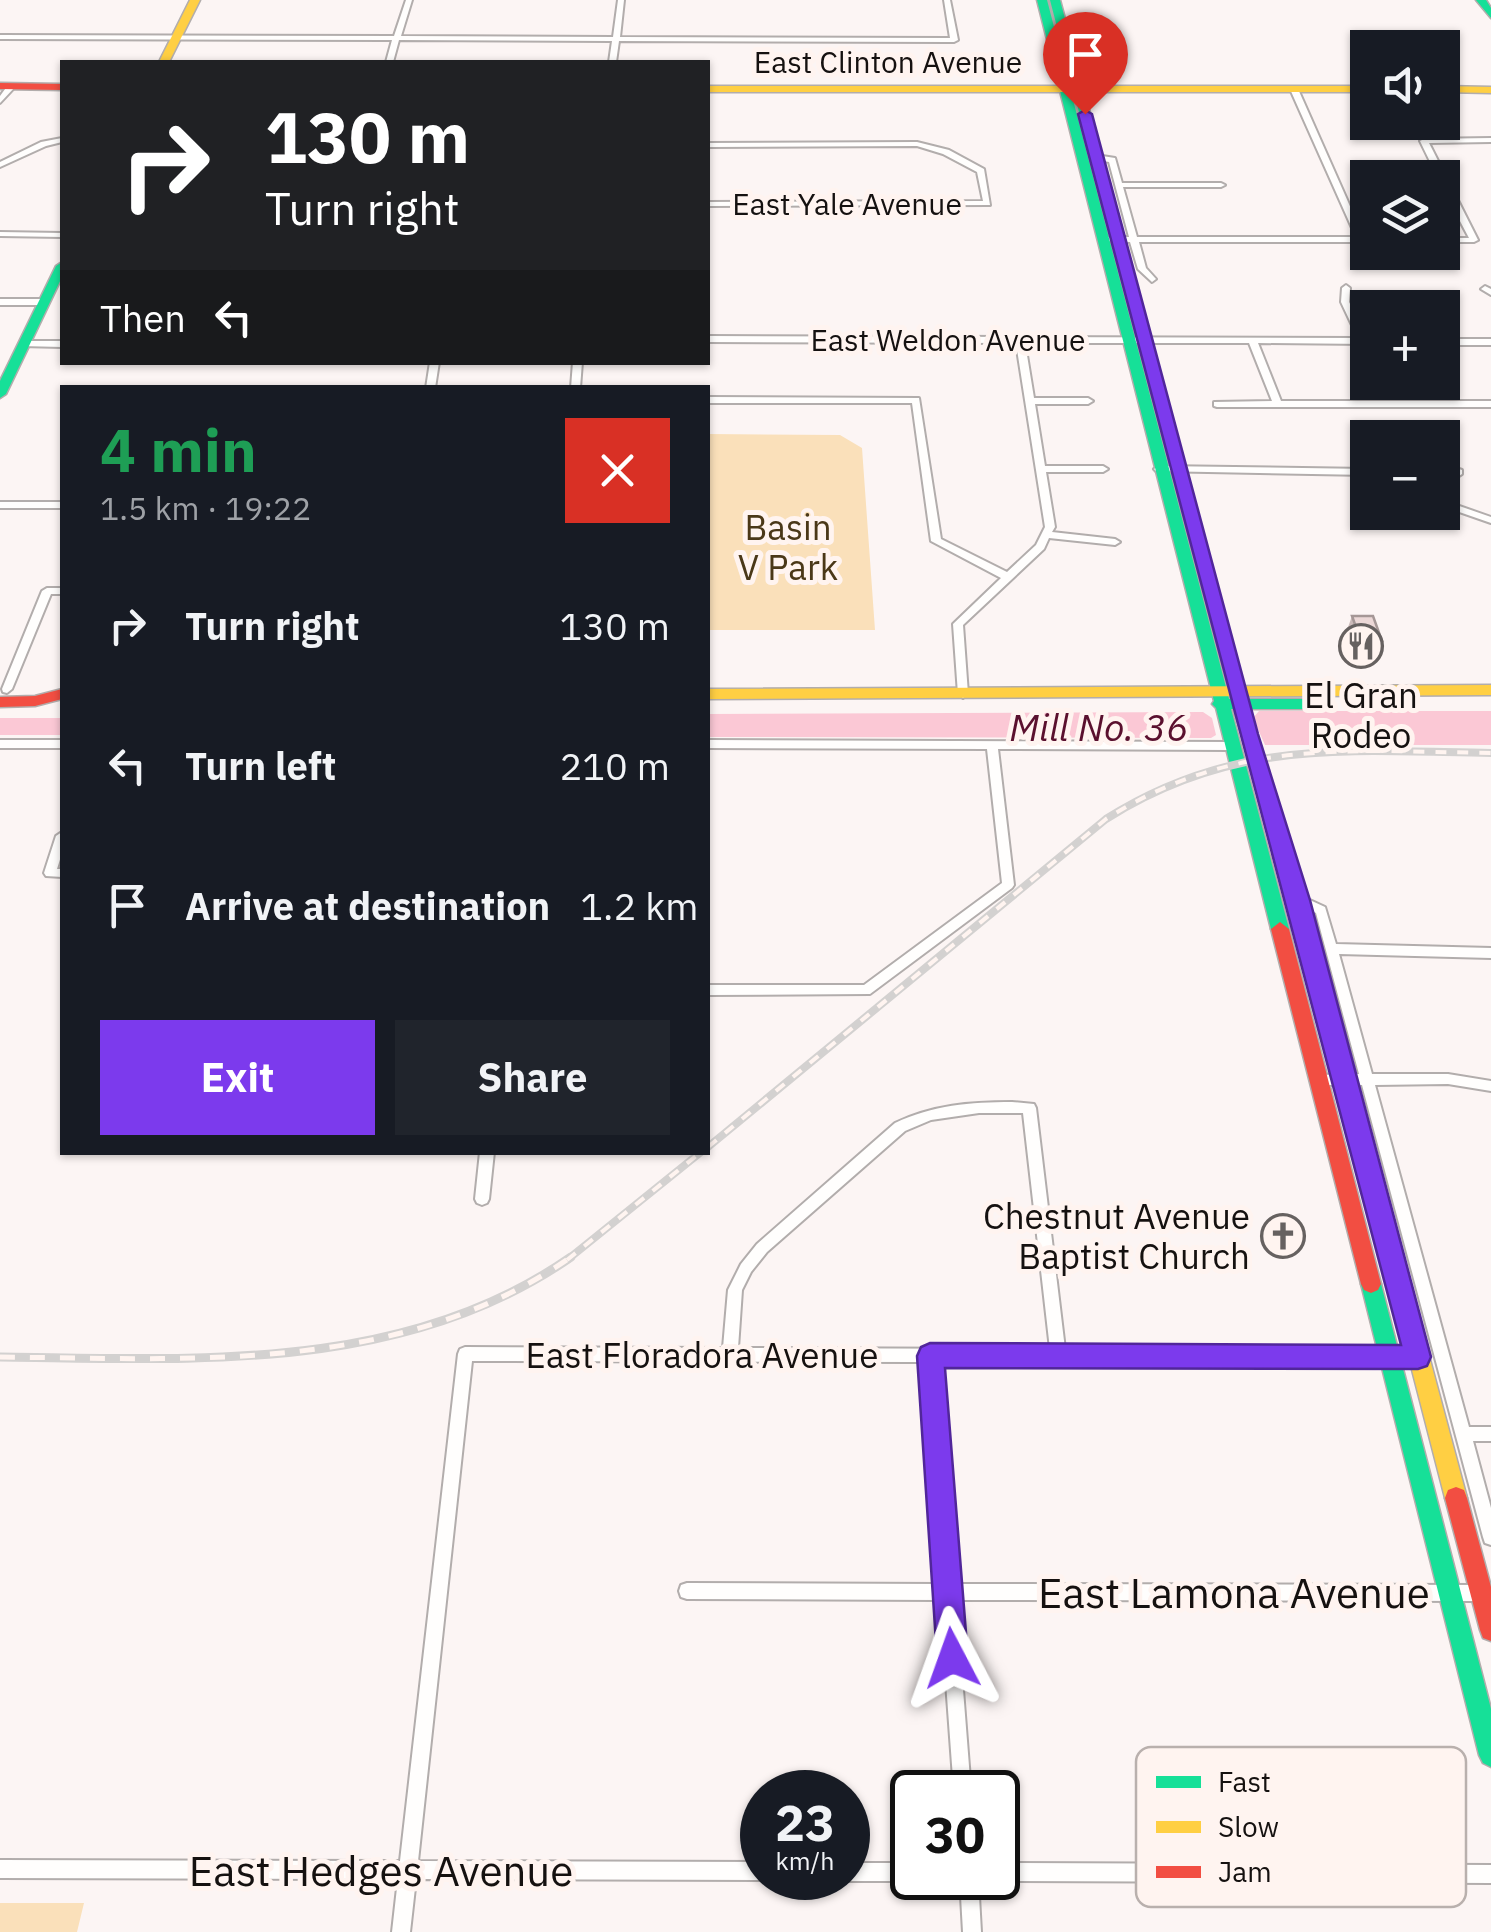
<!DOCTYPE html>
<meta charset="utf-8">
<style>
body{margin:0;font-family:"IBM Plex Sans",sans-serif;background:#20242c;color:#f1f3f6;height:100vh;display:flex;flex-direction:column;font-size:38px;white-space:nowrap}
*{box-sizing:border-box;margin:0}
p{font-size:32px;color:#9ea1a6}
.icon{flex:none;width:55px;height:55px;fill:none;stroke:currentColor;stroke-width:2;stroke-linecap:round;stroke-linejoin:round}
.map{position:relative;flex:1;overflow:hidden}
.panel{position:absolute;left:60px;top:385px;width:650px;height:770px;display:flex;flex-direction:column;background:#171b24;border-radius:0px;box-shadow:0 2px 8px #0004}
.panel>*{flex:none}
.banner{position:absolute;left:60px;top:60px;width:650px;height:305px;border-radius:0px;box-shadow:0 2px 8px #0004;background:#202124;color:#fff;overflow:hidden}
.buttons{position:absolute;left:1350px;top:30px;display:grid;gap:20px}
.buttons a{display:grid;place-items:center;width:110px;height:110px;border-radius:0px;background:#171b24;box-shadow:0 2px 8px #0004;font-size:50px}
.speed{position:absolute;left:740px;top:1770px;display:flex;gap:20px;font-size:50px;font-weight:700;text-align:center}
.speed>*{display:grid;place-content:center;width:130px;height:130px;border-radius:50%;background:#171b24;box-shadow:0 2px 8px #0004;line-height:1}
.speed small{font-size:25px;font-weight:400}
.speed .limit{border:5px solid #111;border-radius:15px;background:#fff;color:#111}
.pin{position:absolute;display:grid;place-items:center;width:85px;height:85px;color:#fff;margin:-102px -42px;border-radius:50% 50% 50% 0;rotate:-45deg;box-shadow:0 0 10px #0007}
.pin .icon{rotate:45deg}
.me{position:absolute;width:110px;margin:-55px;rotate:356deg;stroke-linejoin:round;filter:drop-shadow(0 0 8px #0008)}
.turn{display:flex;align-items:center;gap:35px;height:210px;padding:0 40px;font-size:45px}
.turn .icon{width:130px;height:130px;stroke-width:2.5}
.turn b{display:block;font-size:70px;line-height:85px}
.then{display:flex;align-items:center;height:95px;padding:0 40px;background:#0003;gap:20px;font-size:38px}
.round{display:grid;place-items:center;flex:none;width:105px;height:105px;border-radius:0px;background:#20242c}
.headline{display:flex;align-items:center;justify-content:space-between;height:170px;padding:0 40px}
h1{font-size:60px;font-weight:800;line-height:75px;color:#1e9e55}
.action{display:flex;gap:20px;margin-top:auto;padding:20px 40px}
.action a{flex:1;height:115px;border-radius:0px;background:#7c3aed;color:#fff;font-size:40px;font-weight:800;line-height:115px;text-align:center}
.action a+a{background:#20242c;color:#f1f3f6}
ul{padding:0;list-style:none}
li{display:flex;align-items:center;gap:30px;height:140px;padding:0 40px}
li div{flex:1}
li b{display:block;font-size:38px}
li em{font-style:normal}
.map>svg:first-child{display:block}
.green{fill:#fae0ba}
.water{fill:#fbc8d5}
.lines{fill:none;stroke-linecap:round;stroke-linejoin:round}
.street-casing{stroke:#b2adac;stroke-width:4}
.fast-casing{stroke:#b2adac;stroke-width:3}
.slow-casing{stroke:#b2adac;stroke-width:3}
.jam-casing{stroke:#b2adac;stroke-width:3}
.street{fill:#fffefd;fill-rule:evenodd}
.fast{fill:#16e098;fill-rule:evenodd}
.slow{fill:#ffcf43;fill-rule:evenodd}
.jam{fill:#f24e42;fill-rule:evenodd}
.rail-far1-casing{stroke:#d3d1d0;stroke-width:8}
.rail-casing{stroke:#d3d1d0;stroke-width:9}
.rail-far1{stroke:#fff4f0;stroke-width:4;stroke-dasharray:11;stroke-linecap:butt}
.rail{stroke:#fff4f0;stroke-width:5;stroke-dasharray:15;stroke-linecap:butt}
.wall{fill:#cbbab9}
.building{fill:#ecd8d7;stroke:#a59796;stroke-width:2.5}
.route{fill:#7c3aed;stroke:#51269a;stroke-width:2.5}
.labels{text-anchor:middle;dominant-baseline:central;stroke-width:10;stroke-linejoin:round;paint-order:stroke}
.far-street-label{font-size:30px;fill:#151110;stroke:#fff4f0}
.park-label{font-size:35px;fill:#4a3818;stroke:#fff4f0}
.poi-label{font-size:35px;fill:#151110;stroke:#fff4f0}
.street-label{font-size:35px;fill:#151110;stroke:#fff4f0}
.water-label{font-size:38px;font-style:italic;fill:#5a102e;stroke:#fff4f0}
.near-street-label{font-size:42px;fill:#151110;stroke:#fff4f0}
.key{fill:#fff4f0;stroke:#b9b0ad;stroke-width:2.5}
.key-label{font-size:28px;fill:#151110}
</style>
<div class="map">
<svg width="1491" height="1932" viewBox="0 0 1491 1932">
<rect width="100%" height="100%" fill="#fcf5f4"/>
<!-- green -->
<path class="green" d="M708 434 840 435 862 448 875 630H708Z
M0 1903H84L77 1932H0Z"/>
<!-- water -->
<path class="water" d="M1259 711H1491V745H1265L1253 718Z
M1203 712 1212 718 1216 735 1211 738 708 737V714Z
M0 718H62V735H0Z"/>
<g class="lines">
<!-- street casing -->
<g class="street-casing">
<path id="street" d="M406 0H412L401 36 613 37 618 0H624L620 37 950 38 944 0H950L958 40 954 42 619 41 616 62H609L612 41 399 40 393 62H386L392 40 0 39V35L394 36Z
M8 85 15 87 0 103V96Z
M1294 87 1298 89 1364 238H1368V242H1139L1146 268 1156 279 1152 282 1138 269 1130 242 1099 241V237H1129L1109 162 1093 159 1092 157 1096 155 1115 158 1122 183H1221L1225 185 1221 187H1123L1137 237H1356L1290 89Z
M62 138V142L46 146 0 167V162L41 142Z
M1491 138V142L1429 143 1478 240 1474 242H1442V238H1469L1442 187V178H1438L1420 141 1424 139Z
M917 142 949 150 984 169 990 205 708 206V202L983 201 977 172 943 154 917 146 708 147V143Z
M0 232 62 233V237L0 236Z
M1346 285 1350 288 1349 302 1368 338V344L1258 343 1281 401H1491V407H1217L1214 406V402L1272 401 1249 343H1025L1034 398H1088L1093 401 1088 404H1035L1045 466H1103L1108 469 1103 472H1046L1055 527 1052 532 1115 539 1120 542 1115 545 1049 538 1044 549 963 625 968 694 963 698 958 694 953 624 1001 578 931 541 912 403H708V397L919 398 941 539 1007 572 1036 545 1045 527 1016 343 708 342V336L1358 338 1341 302 1342 288Z
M1485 286 1491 289V295L1481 289Z
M0 299H44L48 302 44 305H0Z
M1442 339H1491V345H1442Z
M24 341H62V347L21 346V342Z
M430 362H439L435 388H426Z
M573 362H582L580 388H571Z
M1159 466 1368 469V475L1156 471 1154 469Z
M1459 469 1462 470V474L1442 487V479Z
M1442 500 1491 517V523L1442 506Z
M0 502H62V508H0Z
M47 588H62V594H51L12 689 7 693 3 692 2 689 42 591Z
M0 740H62V748H0Z
M708 740 1230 742 1236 746 1230 750 998 749 1014 885 1012 888 870 994 708 995V985H864L1002 883 987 749 708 748Z
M62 832V853L57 869H62V877L46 876 44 873 56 836Z
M1299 895 1325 907 1336 944 1491 948V958L1339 954 1372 1074H1448L1491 1081V1091L1448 1084 1375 1085 1469 1427H1491V1441H1473L1491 1508V1545L1485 1543 1483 1537 1362 1085H1319L1314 1084 1312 1080 1314 1076 1319 1075 1359 1074 1316 913 1295 903 1293 900 1295 897Z
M1012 1102 1034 1104 1036 1108 1065 1349 1418 1350 1423 1352 1425 1357 1423 1362 1418 1364 938 1362 955 1584 1481 1585 1487 1587 1489 1593 1487 1599 1481 1601 956 1600 971 1792H954L940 1600 687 1599 681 1597 679 1591 681 1585 687 1583 939 1584 923 1362 472 1361 418 1861 762 1862V1878H768L762 1880 416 1879 410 1932H392L398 1879 0 1878V1860L400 1861 458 1354 460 1349 465 1347 723 1348 728 1290 741 1264 757 1244 895 1123C933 1105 970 1102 1012 1102ZM979 1113H1023L1050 1349 738 1348 742 1290 751 1272 767 1252 905 1131 931 1120Z
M480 1152H494L489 1199 487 1203 482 1205 477 1203 475 1199Z
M848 1863H912V1878H919L912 1881H848L841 1878H848Z
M998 1863 1491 1865V1883L998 1881 991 1878H998Z
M960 1878H978L981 1932H963Z"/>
</g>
<!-- fast casing -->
<g class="fast-casing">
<path id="fast" d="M1037 0H1047L1229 699H1231L1050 0H1060L1246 699H1306L1314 704 1306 709H1249L1306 896 1298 902 1290 896 1234 709H1231L1289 929 1280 936 1271 929 1216 708 1212 704 1214 701Z
M1476 0H1486L1491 8V18Z
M62 262V277L6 394 0 398V381L56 266Z
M1371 1275 1378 1278 1381 1284 1491 1709V1767L1483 1763 1479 1755 1361 1284 1364 1278Z"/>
</g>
<!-- slow casing -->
<g class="slow-casing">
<path id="slow" d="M190 0H200L169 62H159Z
M708 86H1368V92H708Z
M1442 86 1491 87V93L1442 92Z
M1491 685V695L708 699V689Z
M1298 890 1306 896 1467 1498 1464 1506 1456 1509 1448 1506 1445 1498 1290 896Z"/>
</g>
<!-- jam casing -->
<g class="jam-casing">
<path id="jam" d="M0 83 62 84V90L0 89Z
M62 689V699L35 706 0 707V697L35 696Z
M1280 922 1289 929 1381 1284 1378 1290 1371 1293 1364 1290 1361 1284 1271 929Z
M1456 1487 1464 1490 1467 1498 1491 1587V1641L1483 1638 1480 1630 1445 1498 1448 1490Z"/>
</g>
<!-- street -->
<use href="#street" class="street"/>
<!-- fast -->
<use href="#fast" class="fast"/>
<!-- slow -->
<use href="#slow" class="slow"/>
<!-- jam -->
<use href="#jam" class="jam"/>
<!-- rail-far1 casing -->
<g class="rail-far1-casing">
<path id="rail-far1" d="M708 1147 1106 819C1234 738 1346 751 1491 753
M567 1260 701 1152"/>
</g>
<!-- rail casing -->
<g class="rail-casing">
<path id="rail" d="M0 1357C194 1359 403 1374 571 1257"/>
</g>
<!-- rail-far1 -->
<use href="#rail-far1" class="rail-far1"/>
<!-- rail -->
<use href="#rail" class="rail"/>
</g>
<!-- wall -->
<path class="wall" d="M1352 616 1382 641 1376 659H1355L1346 633Z"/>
<!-- building -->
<path class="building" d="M1352 616H1373L1382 641H1361Z"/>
<!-- route -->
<path class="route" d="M1085 110 1092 114 1258 734 1310 900 1431 1357 1427 1366 1418 1369 945 1368 968 1658 963 1669 952 1674 942 1669 937 1658 917 1356 921 1347 930 1343 1401 1345 1078 114Z"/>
<!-- icons -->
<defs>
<g id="restaurant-ring" transform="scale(2.25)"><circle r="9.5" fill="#fff4f0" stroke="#666160" stroke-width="1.5"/><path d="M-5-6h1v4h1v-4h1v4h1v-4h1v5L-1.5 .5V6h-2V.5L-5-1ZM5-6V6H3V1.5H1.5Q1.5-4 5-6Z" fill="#666160"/></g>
<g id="church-ring" transform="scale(2.25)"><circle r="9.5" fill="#fff4f0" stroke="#666160" stroke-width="1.5"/><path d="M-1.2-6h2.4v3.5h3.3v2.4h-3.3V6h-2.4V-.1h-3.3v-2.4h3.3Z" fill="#666160"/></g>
</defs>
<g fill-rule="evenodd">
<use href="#restaurant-ring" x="1361" y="646"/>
<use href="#church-ring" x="1283" y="1236"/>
</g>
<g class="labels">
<!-- far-street labels -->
<g class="far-street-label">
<text x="888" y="61">East Clinton Avenue</text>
<text x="847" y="203">East Yale Avenue</text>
<text x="948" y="339">East Weldon Avenue</text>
</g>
<!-- park labels -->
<g class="park-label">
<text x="788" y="527">Basin<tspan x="788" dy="40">V Park</tspan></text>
</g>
<!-- poi labels -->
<g class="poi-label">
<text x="1361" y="695">El Gran<tspan x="1361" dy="40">Rodeo</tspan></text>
<text x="1250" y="1216" text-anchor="end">Chestnut Avenue<tspan x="1250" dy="40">Baptist Church</tspan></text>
</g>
<!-- street labels -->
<g class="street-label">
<text x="702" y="1355">East Floradora Avenue</text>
</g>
<!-- water labels -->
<g class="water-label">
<text x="1099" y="726">Mill No. 36</text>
</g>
<!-- near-street labels -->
<g class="near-street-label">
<text x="1234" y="1592">East Lamona Avenue</text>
<text x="381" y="1870">East Hedges Avenue</text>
</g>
</g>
<!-- legend -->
<rect x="1136" y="1747" width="330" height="160" rx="15" class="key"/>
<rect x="1156" y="1776" width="45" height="12" fill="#16e098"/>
<rect x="1156" y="1821" width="45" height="12" fill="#ffcf43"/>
<rect x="1156" y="1866" width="45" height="12" fill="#f24e42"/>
<g class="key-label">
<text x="1218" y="1792">Fast</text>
<text x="1218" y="1837">Slow</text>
<text x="1218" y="1882">Jam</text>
</g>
</svg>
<div class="buttons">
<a><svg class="icon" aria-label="sound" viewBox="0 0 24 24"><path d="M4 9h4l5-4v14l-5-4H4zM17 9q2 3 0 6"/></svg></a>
<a><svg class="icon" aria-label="layers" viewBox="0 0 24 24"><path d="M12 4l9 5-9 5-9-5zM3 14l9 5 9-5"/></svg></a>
<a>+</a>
<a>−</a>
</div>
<div class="speed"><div>23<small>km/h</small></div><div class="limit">30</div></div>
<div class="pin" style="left:1085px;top:114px;background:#d93025"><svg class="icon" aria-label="arrive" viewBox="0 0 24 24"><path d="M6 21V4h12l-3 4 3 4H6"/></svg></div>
<svg class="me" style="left:952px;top:1658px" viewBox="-20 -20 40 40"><path d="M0-17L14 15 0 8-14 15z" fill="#7c3aed" stroke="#fff" stroke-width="4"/></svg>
<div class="banner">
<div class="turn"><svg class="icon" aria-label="right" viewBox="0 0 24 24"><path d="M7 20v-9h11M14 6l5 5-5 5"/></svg><div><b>130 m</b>Turn right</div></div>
<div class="then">Then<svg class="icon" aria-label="left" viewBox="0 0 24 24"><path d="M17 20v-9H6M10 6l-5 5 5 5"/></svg></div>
</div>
<section class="panel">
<div class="headline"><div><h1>4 min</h1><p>1.5 km · 19:22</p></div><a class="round" style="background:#d93025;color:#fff"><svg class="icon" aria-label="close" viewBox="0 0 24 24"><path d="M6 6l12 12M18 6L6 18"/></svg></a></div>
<ul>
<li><svg class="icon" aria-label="right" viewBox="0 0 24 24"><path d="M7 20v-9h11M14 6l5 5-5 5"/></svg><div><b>Turn right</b></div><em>130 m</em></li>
<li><svg class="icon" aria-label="left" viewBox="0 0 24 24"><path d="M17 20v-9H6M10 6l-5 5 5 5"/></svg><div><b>Turn left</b></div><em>210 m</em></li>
<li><svg class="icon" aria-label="arrive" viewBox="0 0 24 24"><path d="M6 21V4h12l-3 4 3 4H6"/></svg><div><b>Arrive at destination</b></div><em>1.2 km</em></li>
</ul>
<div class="action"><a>Exit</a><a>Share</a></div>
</section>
</div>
